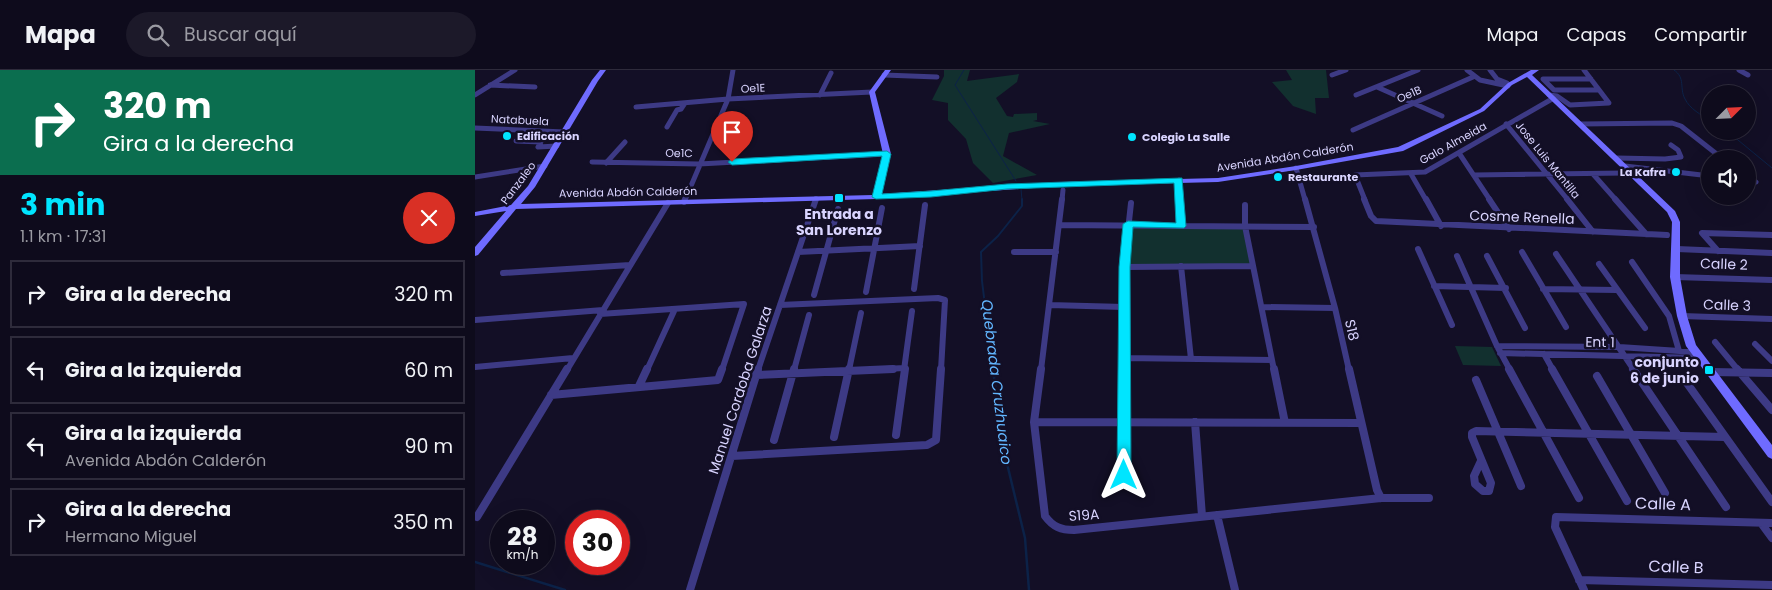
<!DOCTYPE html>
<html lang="es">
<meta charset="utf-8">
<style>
body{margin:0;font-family:Poppins,sans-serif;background:#1c1929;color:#f1f3f6;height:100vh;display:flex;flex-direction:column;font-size:19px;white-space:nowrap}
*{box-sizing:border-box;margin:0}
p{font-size:16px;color:#9b9ba3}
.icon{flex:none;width:28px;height:28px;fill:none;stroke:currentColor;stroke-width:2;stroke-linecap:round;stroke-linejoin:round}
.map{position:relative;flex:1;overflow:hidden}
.sheet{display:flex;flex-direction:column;background:#0e0b1c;width:475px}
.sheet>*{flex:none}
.banner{background:#0b6e4f;color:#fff;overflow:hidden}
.needle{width:32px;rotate:66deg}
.controls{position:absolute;left:1226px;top:15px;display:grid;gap:10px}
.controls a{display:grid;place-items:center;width:55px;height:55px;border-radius:50%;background:#0e0b1c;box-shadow:0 5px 20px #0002,0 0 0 1px #2e2b3b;font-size:25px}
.speed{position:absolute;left:15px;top:440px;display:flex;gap:10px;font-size:25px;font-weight:700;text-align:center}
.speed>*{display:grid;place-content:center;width:65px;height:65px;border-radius:50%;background:#0e0b1c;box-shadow:0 5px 20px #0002,0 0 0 1px #2e2b3b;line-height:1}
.speed small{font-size:12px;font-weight:400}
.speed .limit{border:8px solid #d22;background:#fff;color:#111}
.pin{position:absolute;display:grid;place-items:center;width:42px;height:42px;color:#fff;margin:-51px -21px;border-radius:50% 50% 50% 0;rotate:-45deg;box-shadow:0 0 5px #0007}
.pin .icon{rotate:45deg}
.me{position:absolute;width:55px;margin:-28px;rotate:0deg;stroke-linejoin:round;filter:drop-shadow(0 0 4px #0008)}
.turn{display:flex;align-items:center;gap:18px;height:105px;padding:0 20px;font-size:22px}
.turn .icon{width:65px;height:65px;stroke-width:2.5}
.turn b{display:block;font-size:35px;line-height:42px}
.round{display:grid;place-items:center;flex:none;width:52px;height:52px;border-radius:26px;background:#1c1929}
.overview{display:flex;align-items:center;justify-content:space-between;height:85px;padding:0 20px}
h1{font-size:30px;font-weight:700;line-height:38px;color:#00e5ff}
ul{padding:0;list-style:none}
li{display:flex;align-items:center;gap:15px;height:68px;margin:0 10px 8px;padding:0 10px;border:2px solid #2e2b3b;border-radius:0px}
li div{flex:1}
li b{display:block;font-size:19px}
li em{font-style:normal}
header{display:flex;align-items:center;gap:30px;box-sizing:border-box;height:70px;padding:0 25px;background:#0e0b1c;border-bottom:1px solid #2e2b3b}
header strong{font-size:24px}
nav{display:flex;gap:28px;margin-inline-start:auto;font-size:18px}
.search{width:350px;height:45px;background:#1c1929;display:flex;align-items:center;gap:12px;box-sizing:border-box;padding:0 18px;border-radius:28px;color:#9b9ba3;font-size:19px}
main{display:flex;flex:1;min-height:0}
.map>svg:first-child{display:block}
.green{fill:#12302f}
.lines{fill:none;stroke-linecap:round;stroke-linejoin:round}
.stream-far2{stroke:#0c2248;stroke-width:1}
.stream-far1{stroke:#0c2248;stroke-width:2}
.stream{stroke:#0c2248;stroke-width:2.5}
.street-far2{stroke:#3d3a85;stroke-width:5}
.street-far1{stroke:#3d3a85;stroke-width:6}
.street{stroke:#3d3a85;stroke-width:8}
.secondary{fill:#6f6bff;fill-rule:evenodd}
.route{fill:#00e5ff;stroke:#0095a6}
.poi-dot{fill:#00e5ff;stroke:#130f26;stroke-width:2}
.labels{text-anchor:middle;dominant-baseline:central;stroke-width:5;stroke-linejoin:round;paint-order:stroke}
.far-street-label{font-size:11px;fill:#d9d4ff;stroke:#130f26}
.far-poi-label{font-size:11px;font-weight:bold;fill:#d9d4ff;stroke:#130f26;text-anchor:start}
.poi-label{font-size:14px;font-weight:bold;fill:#d9d4ff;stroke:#130f26}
.street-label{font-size:14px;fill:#d9d4ff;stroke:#130f26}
.water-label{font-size:15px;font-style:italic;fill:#62b6ff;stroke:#130f26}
.near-street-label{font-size:16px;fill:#d9d4ff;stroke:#130f26}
</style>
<header>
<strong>Mapa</strong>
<div class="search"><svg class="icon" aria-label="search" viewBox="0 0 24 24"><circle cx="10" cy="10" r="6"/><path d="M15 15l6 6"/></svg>Buscar aquí</div>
<nav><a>Mapa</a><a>Capas</a><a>Compartir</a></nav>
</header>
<main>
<section class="sheet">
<div class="banner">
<div class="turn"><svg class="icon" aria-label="right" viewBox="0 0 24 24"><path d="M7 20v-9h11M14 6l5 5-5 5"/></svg><div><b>320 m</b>Gira a la derecha</div></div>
</div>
<div class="overview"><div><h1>3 min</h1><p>1.1 km · 17:31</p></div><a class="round" style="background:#d93025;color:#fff"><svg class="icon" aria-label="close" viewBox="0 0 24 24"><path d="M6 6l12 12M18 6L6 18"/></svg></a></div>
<ul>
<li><svg class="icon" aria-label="right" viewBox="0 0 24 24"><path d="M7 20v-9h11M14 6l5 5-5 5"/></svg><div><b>Gira a la derecha</b></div><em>320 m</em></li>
<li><svg class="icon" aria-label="left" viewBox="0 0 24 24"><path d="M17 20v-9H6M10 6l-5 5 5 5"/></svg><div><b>Gira a la izquierda</b></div><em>60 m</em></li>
<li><svg class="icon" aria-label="left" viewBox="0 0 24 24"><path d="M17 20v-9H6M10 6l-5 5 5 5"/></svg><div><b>Gira a la izquierda</b><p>Avenida Abdón Calderón</p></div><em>90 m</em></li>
<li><svg class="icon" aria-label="right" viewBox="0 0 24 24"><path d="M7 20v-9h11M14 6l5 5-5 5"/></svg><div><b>Gira a la derecha</b><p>Hermano Miguel</p></div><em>350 m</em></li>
</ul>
</section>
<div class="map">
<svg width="1297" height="520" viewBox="0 0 1297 520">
<rect width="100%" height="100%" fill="#130f26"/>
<!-- green -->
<path class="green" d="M469 0H495L492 11 544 4 542 12 521 28 532 46 538 47 539 44 562 43V50L558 51 575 54 534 63 528 86 562 105 518 113 498 93 491 69 473 50V33L457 30 469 6Z
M811 0H851L854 28H840L841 44 818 36 797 12 817 10Z
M653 154 770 156 778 196 649 197Z
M980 276 1017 277 1026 296 988 295Z"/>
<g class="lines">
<!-- stream-far2 -->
<path class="stream-far2" d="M489 0 480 15 541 111
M1199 0C1211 8 1204 18 1210 29 1215 39 1226 45 1235 50
M1252 61 1297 98
M546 119 547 130"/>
<!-- stream-far1 -->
<path class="stream-far1" d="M518 300 507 211 506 182 523 166 547 136V129"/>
<!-- stream -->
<path class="stream" d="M518 299 528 377 550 468 554 520
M0 492 90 520"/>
<!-- street-far2 -->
<path class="street-far2" d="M992 0 1005 10 1033 16
M1015 0 1022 9 1032 13
M1264 0 1273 5
M409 5 462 7
M857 5 871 0
M1116 9H1068L1079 20H1124
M15 15 60 17
M902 17 967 46
M0 25 40 0
M345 25 356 3
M881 25 943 0
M1074 25 1082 26 1095 35 1134 33 1109 0
M161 37 253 29 397 22
M1031 54 1093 130
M1105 54 1197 53 1206 56 1248 89
M192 57 202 40 206 39 210 33
M0 58 89 62
M878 60 998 7
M41 71 66 72 63 77 82 76
M984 83 1015 130
M1142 88 1190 89 1206 87 1203 80 1196 75
M117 92 224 94 412 84
M131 93 150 72
M1150 96 1235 106
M821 98 830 130
M936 104 951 130
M1118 104 1141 130
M999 105 1151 103
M1272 106 1281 112H1272
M0 107 70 96
M704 110 705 130
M210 130 253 29 258 0
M587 130 588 120
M890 130 880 105 950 102 1077 29"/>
<!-- street-far1 -->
<path class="street-far1" d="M705 129 706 156
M830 129 860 238 874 300
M889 129 896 146 901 151 1192 165
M951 129 966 156
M1014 129 1034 159
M1092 129 1118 162
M1140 129 1171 164
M209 132 210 129
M770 135V156L799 300
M584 155 839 157
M943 179 977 255
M1202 179 1297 183
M1243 181 1227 163 1297 165
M323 182 445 176
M539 182H581
M1047 182 1091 257
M1081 184 1159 300
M982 186 1022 276 1035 300
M1012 186 1050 258
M1157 192 1194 246 1204 281
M1124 194 1170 258
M706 196 716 289
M649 197 778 196
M28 203 155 195
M1200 207 1297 210
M959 216 1031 218
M439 219 450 135
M1068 219 1142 220
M391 222 407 138
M339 225 363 139
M305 235 463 228 470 230 466 300
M574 235 649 237
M787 237 860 238
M125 244 269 234 247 300
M1207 246 1297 249
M0 250 128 240
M1240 272 1263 300
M1280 274 1297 291
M1022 276 1144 277 1220 282
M1025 283 1225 288
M1069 284 1078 300
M649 288 797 290
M0 297 98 288
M92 300 193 133
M172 300 200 239
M283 300 341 129
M319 300 334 245
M374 300 386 243
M392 300 429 298
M429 300 437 241
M566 300 587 129
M649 300V197L656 133"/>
<!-- street -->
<path class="street" d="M566 299 559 352 570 446C578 457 586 460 599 460L906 428H954
M649 299V405
M799 299 810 353
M874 299 902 420 906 428
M1034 299 1104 428
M1077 299 1152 431
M1158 299 1251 437
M1262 299 1297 340
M1236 302 1297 303
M281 305 418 299
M1122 306 1190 423
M1209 309 1297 432
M1001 310 1046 416
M164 316 172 299
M76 325 243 310 247 299
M559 352 886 353
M720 352 727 446
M421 365 430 299
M359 367 374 299
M299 370 319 299
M257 386 452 375 461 370 466 299
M1006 391 999 406 1000 414 1008 421H1014L1016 413 997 367V363L1001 361 1250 367
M742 445 760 520
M2 447 92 299
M1286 453 1297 468
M1104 510 1297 515
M215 520 283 299
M1109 520 1080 457 1081 447 1297 453"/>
<!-- secondary -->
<path class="secondary" d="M125 0H131L123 11 60 117 46 134 398 125 408 84 394 22 410 0H416L400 22 416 84 406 124 586 112 743 108 821 96 923 77 1005 39 1033 13 1056 0H1064L1057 5 1200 141 1205 152V207L1212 246 1221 275 1297 375V389L1293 387 1211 276 1202 246 1195 207 1197 152 1192 142 1052 7 1037 15 1009 41 928 81 821 100 743 112 586 116 401 129 41 139 3 185 0 186V177L31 141 0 146V142L36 135 53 116 117 10Z"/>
</g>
<!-- route -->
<path class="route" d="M412 81 416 84 407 124 456 121 532 114 707 108 711 156 709 158 658 157 655 197 656 405 653 409 649 410 644 409 642 405 644 197 648 154 653 151 701 153 699 113 532 119 456 127 401 129 397 127 407 86 257 95 253 92 257 89Z"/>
<!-- markers -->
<g class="poi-dot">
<circle cx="32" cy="66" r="5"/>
<circle cx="657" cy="67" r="5"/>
<circle cx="1201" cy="102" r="5"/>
<circle cx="803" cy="107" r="5"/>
<rect x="359" y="123" width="10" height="10" rx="2.5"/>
<rect x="1229" y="295" width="10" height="10" rx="2.5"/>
</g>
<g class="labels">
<!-- far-street labels -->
<g class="far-street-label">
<text transform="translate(278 18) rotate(-3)">Oe1E</text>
<text transform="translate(934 24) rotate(-24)">Oe1B</text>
<text transform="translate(45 50) rotate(3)">Natabuela</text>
<text transform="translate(978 73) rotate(-29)">Galo Almeida</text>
<text transform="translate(204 83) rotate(1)">Oe1C</text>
<text transform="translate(810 87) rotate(-9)">Avenida Abdón Calderón</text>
<text transform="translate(1073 90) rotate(51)">Jose Luis Mantilla</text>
<text transform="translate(43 113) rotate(-53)">Panzaleo</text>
<text transform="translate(153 122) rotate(-1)">Avenida Abdón Calderón</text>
</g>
<!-- far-poi labels -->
<g class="far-poi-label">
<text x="42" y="66">Edificación</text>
<text x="667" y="67">Colegio La Salle</text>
<text x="1191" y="102" text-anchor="end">La Kafra</text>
<text x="813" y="107">Restaurante</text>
</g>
<!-- poi labels -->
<g class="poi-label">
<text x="364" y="144">Entrada a<tspan x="364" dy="16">San Lorenzo</tspan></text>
<text x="1224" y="292" text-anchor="end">conjunto<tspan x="1224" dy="16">6 de junio</tspan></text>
</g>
<!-- street labels -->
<g class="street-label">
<text transform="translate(1047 147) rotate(2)">Cosme Renella</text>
<text transform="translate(1249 194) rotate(2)">Calle 2</text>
<text transform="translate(1252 235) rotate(2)">Calle 3</text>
<text transform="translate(877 260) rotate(77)">S18</text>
<text transform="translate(1125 272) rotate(1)">Ent 1</text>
<text transform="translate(265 320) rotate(-72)">Manuel Cordoba Galarza</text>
<text transform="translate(609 445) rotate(-4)">S19A</text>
</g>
<!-- water labels -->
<g class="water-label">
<text transform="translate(522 312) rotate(83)">Quebrada Cruzhuaico</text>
</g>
<!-- near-street labels -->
<g class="near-street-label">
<text transform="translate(1188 434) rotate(2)">Calle A</text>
<text transform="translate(1201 497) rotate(2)">Calle B</text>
</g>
</g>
</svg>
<div class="controls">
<a><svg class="needle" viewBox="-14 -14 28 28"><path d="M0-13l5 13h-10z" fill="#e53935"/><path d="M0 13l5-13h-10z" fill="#9b9ba3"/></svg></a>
<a><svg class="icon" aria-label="sound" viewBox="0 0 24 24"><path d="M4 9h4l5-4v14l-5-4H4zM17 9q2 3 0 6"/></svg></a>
</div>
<div class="speed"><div>28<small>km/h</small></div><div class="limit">30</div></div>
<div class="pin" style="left:257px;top:92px;background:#d93025"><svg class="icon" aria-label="arrive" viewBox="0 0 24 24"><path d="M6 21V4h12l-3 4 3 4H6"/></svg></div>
<svg class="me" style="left:649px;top:405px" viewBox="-20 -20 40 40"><path d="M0-17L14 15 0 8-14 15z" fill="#00e5ff" stroke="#fff" stroke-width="4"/></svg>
</div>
</main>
